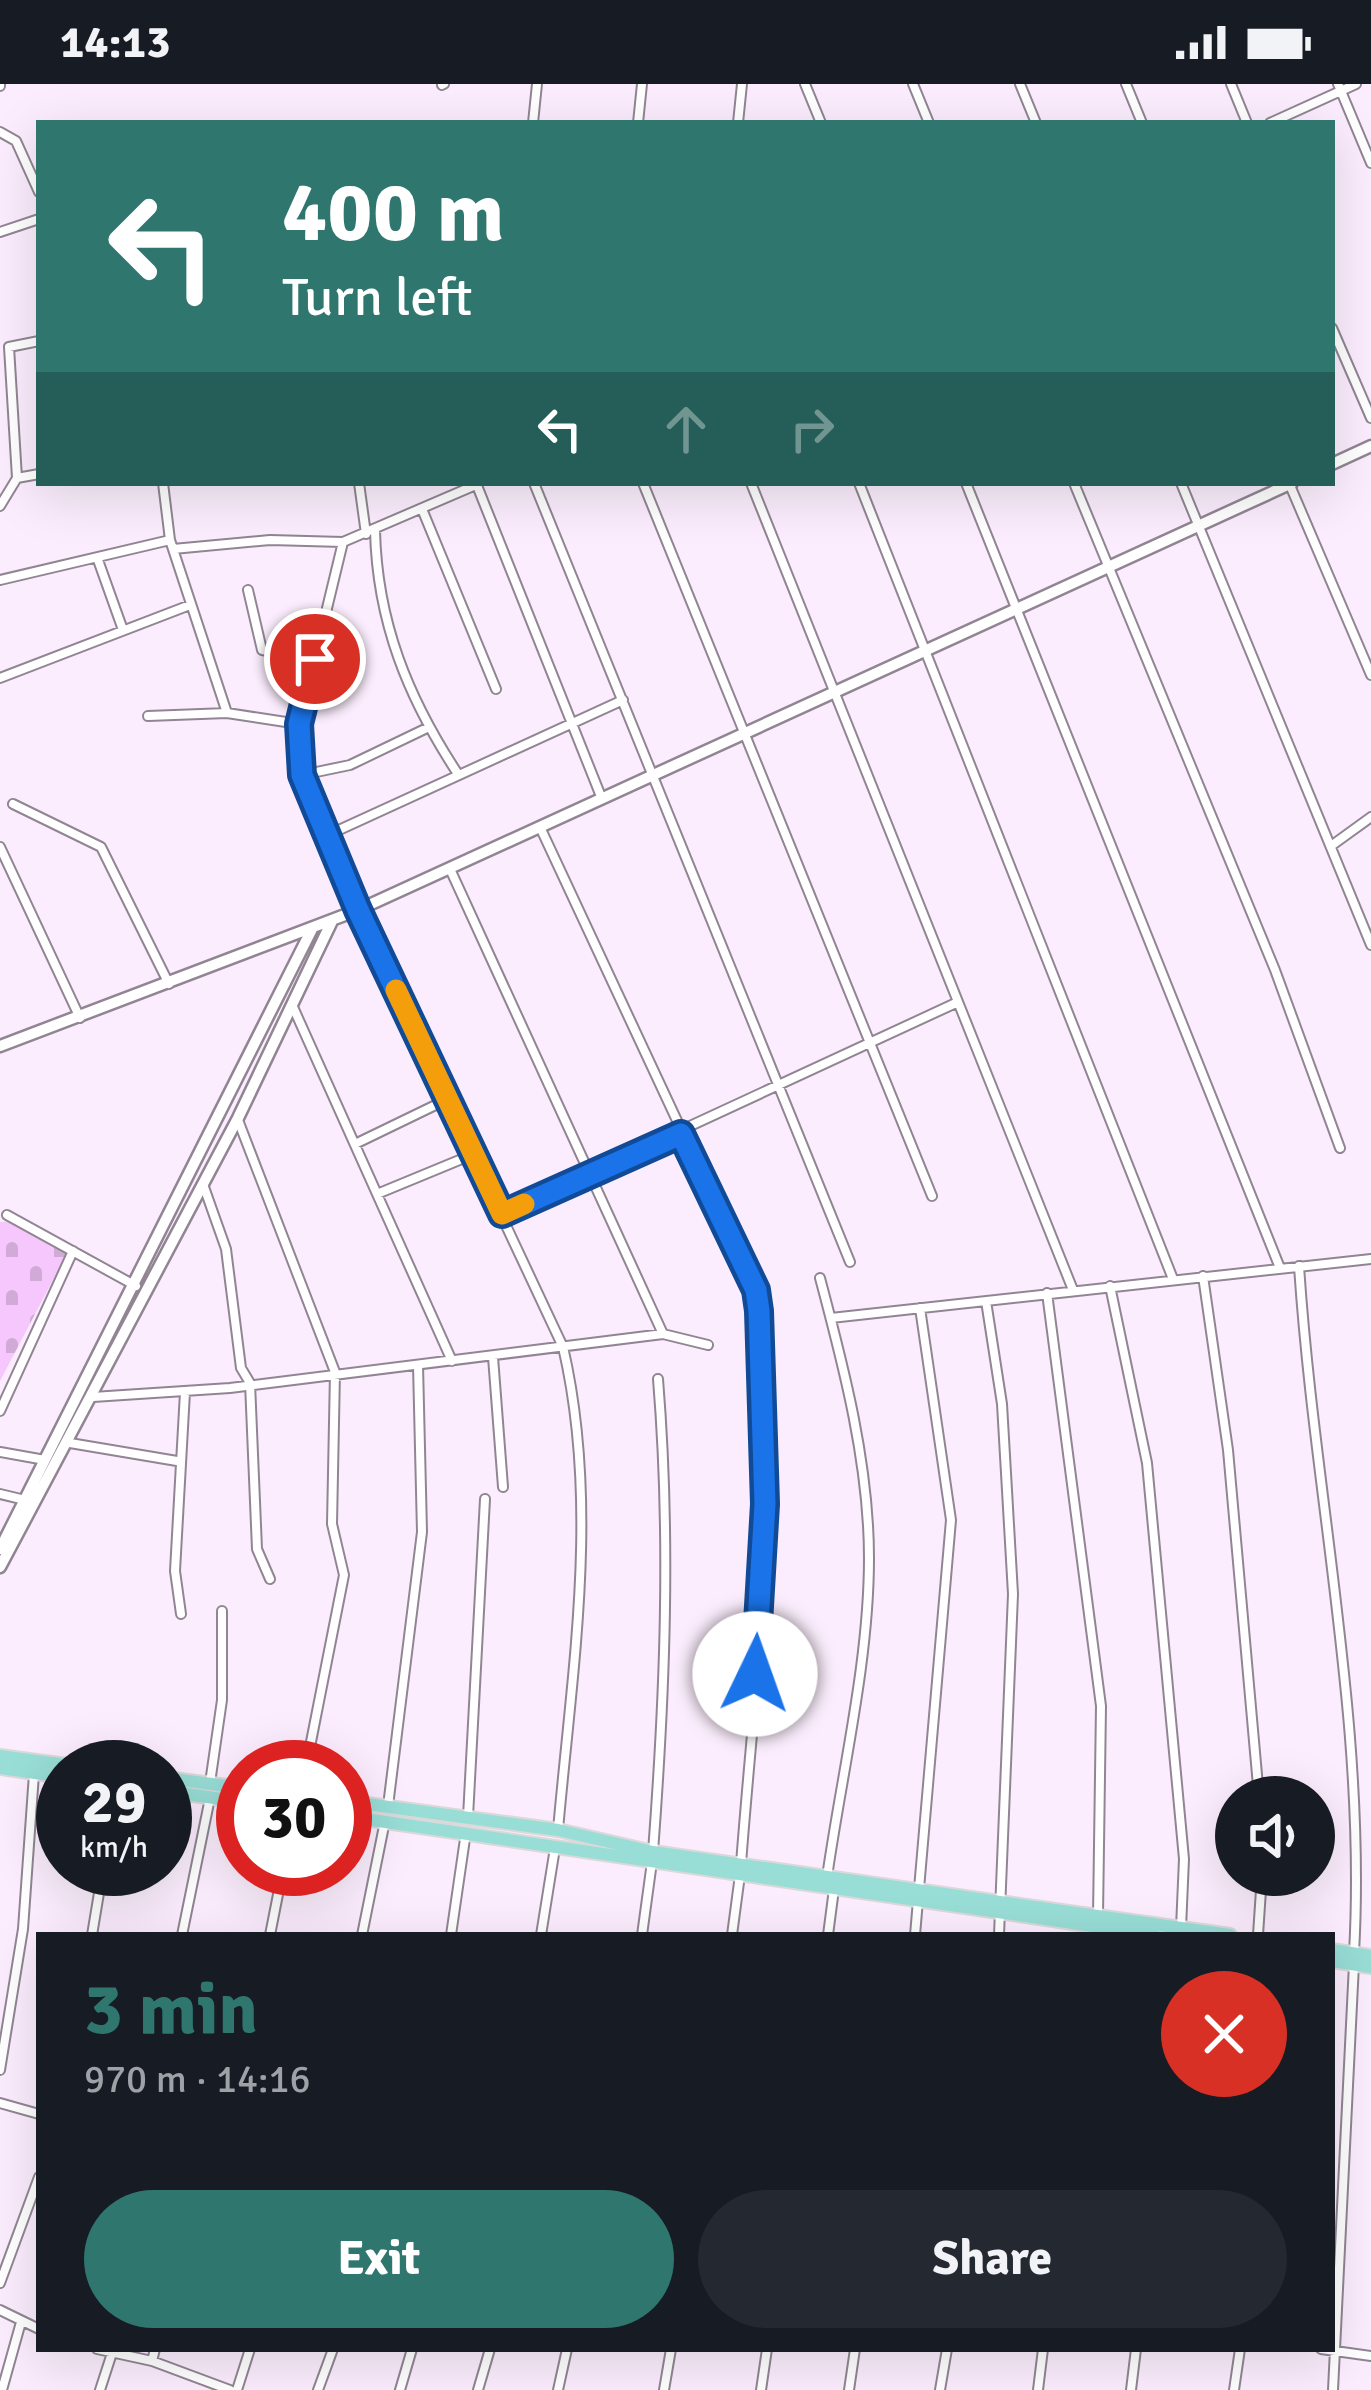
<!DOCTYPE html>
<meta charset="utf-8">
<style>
body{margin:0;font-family:Signika,sans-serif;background:#242831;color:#f1f3f6;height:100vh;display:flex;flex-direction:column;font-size:45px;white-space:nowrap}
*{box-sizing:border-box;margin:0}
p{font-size:39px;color:#9ea1a6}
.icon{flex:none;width:66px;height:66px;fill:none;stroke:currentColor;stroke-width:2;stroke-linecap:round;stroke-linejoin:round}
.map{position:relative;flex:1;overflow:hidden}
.side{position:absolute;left:36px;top:1848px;width:1299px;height:420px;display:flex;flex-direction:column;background:#171b24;border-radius:0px;box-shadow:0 12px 48px #0002}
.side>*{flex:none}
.top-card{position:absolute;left:36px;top:36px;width:1299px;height:366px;border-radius:0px;box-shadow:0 12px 48px #0002;background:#2f766f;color:#fff;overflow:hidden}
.tools{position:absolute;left:1215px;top:1692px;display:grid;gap:24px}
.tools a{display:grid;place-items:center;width:120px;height:120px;border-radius:50%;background:#171b24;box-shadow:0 12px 48px #0002;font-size:60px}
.speed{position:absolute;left:36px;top:1656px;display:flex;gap:24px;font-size:60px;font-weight:700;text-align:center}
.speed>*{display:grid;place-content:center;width:156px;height:156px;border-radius:50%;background:#171b24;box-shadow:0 12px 48px #0002;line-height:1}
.speed small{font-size:30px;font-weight:400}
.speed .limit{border:18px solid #d22;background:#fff;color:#111}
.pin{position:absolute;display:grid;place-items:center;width:102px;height:102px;color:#fff;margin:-51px;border:6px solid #fff;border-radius:50%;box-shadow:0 3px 12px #0007}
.me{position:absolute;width:132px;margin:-66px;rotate:3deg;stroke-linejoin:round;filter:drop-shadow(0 0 9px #0008)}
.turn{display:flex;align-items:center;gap:42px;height:252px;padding:0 48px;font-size:54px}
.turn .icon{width:156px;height:156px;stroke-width:2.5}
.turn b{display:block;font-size:84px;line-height:102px}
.lanes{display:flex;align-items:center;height:114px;padding:0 48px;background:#0003;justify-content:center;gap:60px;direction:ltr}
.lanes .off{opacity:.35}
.round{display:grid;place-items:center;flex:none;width:126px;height:126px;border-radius:63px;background:#242831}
.headline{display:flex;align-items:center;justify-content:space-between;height:204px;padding:0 48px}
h1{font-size:72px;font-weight:700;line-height:90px;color:#2f766f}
.button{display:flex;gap:24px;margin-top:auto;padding:24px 48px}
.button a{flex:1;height:138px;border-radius:72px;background:#2f766f;color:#fff;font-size:48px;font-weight:700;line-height:138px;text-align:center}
.button a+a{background:#242831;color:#f1f3f6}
.status{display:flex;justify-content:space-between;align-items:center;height:84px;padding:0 60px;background:#171b24;direction:ltr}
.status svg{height:33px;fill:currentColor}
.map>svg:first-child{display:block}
.cemetery{fill:url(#cemetery-stones)}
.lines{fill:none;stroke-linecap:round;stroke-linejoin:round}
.street-casing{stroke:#918593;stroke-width:12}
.secondary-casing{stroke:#918593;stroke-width:15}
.primary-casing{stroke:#dad9da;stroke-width:16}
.street{stroke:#fff;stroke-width:8}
.secondary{stroke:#fff;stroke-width:10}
.primary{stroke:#98ddd6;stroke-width:12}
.route-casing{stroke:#114b97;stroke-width:30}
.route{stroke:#1a73e8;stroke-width:21}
.slow{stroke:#f59e0b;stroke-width:21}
</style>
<div class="status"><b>14:13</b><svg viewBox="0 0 49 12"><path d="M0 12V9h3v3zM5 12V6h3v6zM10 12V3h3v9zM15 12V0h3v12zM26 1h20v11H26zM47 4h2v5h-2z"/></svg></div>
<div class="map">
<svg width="1371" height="2306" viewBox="0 0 1371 2306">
<defs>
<pattern id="cemetery-stones" width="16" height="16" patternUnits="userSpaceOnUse" patternTransform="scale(3)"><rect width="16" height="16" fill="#f6c7fc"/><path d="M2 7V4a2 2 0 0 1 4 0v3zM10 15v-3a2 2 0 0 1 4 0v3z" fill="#d2aad7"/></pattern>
</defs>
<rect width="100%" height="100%" fill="#fbedfd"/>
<!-- cemetery -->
<path class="cemetery" d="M10 1137 67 1169 0 1297V1138Z"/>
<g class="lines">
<!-- street casing -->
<g class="street-casing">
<path id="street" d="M805 0 821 39
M913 0 929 39
M1020 0 1036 39
M1126 0 1142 39
M1231 0 1247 39
M1338 0 1371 79
M442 1 444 0
M0 2V0
M533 39 537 0
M638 39 642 0
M738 39 742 0
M1270 39 1356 0
M0 48 16 57 39 108
M0 148 39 135
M1332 244 1371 334
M17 394 9 263 39 257
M163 399 170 456 227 629
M359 399 366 450
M476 399 602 715
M534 399 850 1178
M643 399 932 1112
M751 399 1073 1206
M859 399 1173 1195
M966 399 1280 1184
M1074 399 1275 886 1340 1064
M1181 399 1371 861
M1289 399 1371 591
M0 422 17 394 39 390
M422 425 496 605
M375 446C377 538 408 614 458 690
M343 458 299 640 302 691 358 826 563 1263C600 1422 572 1586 558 1746
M173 465 270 456 343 458 478 400
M98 476 123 546
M0 496 170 456
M248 506 262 566 315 575
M0 594 190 521
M148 632 227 629 299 640
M302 691 350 681 427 644
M13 720 101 763 169 900
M540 743 756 1206C784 1393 755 1592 741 1780
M328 751 623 616
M1331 762 1371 733
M0 763 80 934
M450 785 663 1250
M293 923 452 1277
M238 1036 335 1288 332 1440 344 1491 306 1683
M355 1060 448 1015
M204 1103 226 1165 241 1284 250 1299 257 1465 270 1495
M377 1110 474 1070
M502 1129 958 918
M7 1131 136 1202
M1299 1182C1314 1411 1367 1640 1354 1869
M1203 1192 1228 1366 1259 1713
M820 1194C844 1284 869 1380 869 1474 869 1579 842 1688 827 1793
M1110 1202 1147 1379 1184 1775 1181 1844
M1047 1209 1101 1622 1098 1832
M986 1217 1002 1320 1013 1510 999 1851
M831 1234 1371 1175
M493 1273 503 1403
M93 1313 230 1304 663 1250 708 1261
M0 1327 73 1167
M70 1359 177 1377
M0 1368 45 1376
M0 1410 25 1416
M181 1530 175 1487 185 1308
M210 1699 222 1616V1527
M388 1722 422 1448 418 1281
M468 1733 485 1415
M653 1768C665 1609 671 1454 658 1295
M92 1851 103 1785
M182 1851 210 1714
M270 1851 283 1785
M362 1851 385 1737
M451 1851 466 1748
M541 1851 555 1764
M642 1851 652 1778
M732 1851 740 1791
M828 1851 834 1805
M915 1851 951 1436 920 1224
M1258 1851 1262 1791
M0 1986 23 1845 34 1690
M0 2019 39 2030
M0 2199 39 2093
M0 2226 39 2245
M97 2265 152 2277 230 2306
M1321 2265 1371 2272
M152 2277 155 2265
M2 2306 21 2238
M100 2306 112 2269
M237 2306 250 2265
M318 2306 333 2265
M400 2306 412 2265
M478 2306 490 2265
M558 2306 567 2265
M664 2306 671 2265
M761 2306 767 2265
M849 2306 855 2265
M940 2306 947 2265
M1038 2306 1043 2265
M1131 2306 1136 2265
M1234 2306 1240 2265
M1333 2306 1354 1880"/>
</g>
<!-- secondary casing -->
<g class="secondary-casing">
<path id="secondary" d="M1332 380 1371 362
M0 962 358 826 1292 399
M0 1465 312 845
M0 1483 238 1034 332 837"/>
</g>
<!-- primary casing -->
<g class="primary-casing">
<path id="primary" d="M0 1672 81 1683
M0 1684 63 1693
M165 1694 243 1704
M165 1707 243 1718
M345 1717 558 1746 653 1768 1230 1851
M345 1732 1154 1851
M1332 1866 1371 1872
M1332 1877 1371 1883"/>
</g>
<!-- street -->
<use href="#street" class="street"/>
<!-- secondary -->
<use href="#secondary" class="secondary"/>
<!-- primary -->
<use href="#primary" class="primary"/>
</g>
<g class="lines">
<!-- route casing -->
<g class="route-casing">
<path id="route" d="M315 575 299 640 302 691 358 826 502 1130 681 1050 756 1206 759 1227 765 1420 755 1590"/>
</g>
<!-- route -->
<use href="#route" class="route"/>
<!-- slow -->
<path class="slow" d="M396 906 502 1130 524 1120"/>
</g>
</svg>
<div class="tools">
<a><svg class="icon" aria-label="sound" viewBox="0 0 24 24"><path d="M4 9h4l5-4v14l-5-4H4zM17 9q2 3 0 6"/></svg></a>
</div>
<div class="speed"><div>29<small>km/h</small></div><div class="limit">30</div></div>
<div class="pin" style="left:315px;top:575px;background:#d93025"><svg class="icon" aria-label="arrive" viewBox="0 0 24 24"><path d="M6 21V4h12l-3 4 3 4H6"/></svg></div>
<svg class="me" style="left:755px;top:1590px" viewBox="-20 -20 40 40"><circle r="19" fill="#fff"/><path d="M0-13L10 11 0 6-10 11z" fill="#1a73e8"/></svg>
<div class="top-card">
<div class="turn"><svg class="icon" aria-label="left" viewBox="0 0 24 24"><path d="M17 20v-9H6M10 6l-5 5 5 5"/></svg><div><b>400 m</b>Turn left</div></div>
<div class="lanes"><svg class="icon" aria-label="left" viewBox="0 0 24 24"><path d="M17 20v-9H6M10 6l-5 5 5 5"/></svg><svg class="icon off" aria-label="ahead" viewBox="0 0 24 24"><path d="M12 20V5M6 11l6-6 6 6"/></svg><svg class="icon off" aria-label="right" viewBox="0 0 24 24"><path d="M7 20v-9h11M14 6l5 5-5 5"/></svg></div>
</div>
<section class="side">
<div class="headline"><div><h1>3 min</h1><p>970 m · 14:16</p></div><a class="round" style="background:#d93025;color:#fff"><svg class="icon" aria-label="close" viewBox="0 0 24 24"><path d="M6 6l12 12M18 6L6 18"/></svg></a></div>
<div class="button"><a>Exit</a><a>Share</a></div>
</section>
</div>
